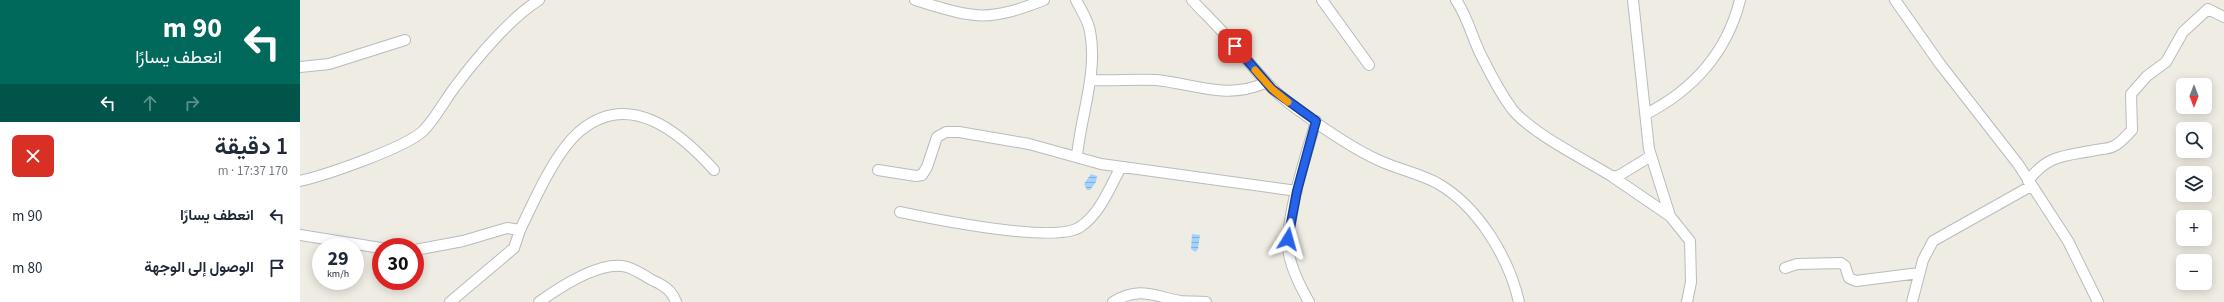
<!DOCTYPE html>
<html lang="ar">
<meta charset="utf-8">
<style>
body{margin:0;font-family:"Source Sans 3",Vazirmatn,sans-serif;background:#f2f2f3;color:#1f2937;direction:rtl;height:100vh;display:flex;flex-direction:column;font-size:15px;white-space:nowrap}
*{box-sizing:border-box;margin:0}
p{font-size:13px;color:#747a83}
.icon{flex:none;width:22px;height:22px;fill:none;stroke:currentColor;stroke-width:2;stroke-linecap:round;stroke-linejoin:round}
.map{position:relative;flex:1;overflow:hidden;direction:ltr}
.sheet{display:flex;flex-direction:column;background:#fff;width:300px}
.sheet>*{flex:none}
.guide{background:#00695c;color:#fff;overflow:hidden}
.needle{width:26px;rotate:180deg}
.controls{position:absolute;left:1876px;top:78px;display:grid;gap:8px}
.controls a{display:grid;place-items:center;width:36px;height:36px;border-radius:6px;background:#fff;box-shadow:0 2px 10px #0003;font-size:20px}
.speed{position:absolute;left:12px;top:238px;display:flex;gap:8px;font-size:20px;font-weight:700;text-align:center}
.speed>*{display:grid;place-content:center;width:52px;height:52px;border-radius:50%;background:#fff;box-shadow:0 2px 10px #0003;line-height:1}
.speed small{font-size:10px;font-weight:400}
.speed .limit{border:6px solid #d22;background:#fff;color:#111}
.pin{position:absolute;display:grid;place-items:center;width:34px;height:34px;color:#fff;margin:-17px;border-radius:8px;box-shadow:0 2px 6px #0006}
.me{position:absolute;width:44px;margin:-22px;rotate:8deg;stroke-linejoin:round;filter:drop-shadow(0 0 3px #0008)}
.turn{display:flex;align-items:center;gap:14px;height:84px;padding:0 12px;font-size:18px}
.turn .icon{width:52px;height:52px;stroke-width:2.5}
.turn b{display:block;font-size:28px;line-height:34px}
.lanes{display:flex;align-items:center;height:38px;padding:0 12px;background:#0003;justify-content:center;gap:20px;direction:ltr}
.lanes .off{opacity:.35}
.round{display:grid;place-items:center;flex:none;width:42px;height:42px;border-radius:6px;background:#f2f2f3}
.head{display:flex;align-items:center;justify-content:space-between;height:68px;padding:0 12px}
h1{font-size:24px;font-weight:600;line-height:30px}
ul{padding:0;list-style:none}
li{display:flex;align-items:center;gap:12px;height:52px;padding:0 12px}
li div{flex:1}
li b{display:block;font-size:15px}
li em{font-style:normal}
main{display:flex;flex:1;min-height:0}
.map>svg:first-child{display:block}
.water{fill:url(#water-rules)}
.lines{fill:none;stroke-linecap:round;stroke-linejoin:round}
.minor-casing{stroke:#b8bbc0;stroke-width:12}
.minor{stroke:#fff;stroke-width:10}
.route-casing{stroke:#184099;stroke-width:10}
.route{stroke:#2563eb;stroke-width:7}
.slow{stroke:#f59e0b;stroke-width:7}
</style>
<main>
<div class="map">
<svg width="1924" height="302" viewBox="0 0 1924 302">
<defs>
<pattern id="water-rules" width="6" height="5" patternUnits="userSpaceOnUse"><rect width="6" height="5" fill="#a2d3ff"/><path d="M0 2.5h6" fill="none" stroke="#87aed2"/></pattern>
</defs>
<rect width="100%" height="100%" fill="#eeece3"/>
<!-- water -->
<path class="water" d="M791 174 797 176 796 182 790 190H787L784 184Z
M892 234 900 235 898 249 895 252 891 249Z"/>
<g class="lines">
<!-- minor casing -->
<g class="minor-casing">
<path id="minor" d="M615 0C674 18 685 23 744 0
M776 0C781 10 788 20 790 31 798 73 781 114 777 156
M892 0C903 12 916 24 927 37 951 64 971 92 1001 112 1023 128 1054 149 1078 160 1097 169 1118 173 1137 183 1178 206 1209 258 1219 302
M1022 0 1069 65
M1156 0C1169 19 1173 42 1184 61 1192 77 1201 94 1212 109 1231 133 1286 160 1313 177L1320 175 1351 156
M1333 0 1349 149 1370 216 1390 241 1391 282 1387 302
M1595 0 1640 64 1718 164 1768 241 1798 302
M0 67 29 64 105 40
M791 80C813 81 835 79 856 80 896 84 926 100 965 83
M1346 114C1393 90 1427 52 1440 0
M578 170 616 176 622 175 627 167 637 137 646 132H659L729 144 801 164 997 191
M1313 177 1370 216
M0 181C26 175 105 148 123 131 136 118 144 101 155 87 175 60 210 18 239 0
M1728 181C1748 154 1766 156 1796 150 1801 149 1809 149 1814 146 1821 143 1827 135 1832 130L1831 94 1847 76 1866 62 1883 32 1908 9 1924 17
M600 212C634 219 755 244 780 227 800 214 810 187 821 167
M220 230C234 201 255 152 280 131 329 90 379 131 414 170
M0 235 81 248
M115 250 163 241 207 228 220 230 214 248 150 302
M1485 268 1497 264 1541 263 1545 266 1549 278 1556 281 1619 273
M239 302C260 287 296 263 322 266 333 267 343 275 352 280 363 285 372 290 376 302
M813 302C840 286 853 296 880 301 889 302 897 301 906 302
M1009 302C1001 288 992 270 989 254 983 223 1007 153 1016 121
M1612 302 1623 260 1633 241 1731 186"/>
</g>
<!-- minor -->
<use href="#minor" class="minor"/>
</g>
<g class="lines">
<!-- route casing -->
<g class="route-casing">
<path id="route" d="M935 46 972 89 1016 121 997 191 988 239"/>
</g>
<!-- route -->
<use href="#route" class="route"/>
<!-- slow -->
<path class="slow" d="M955 70 972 89 988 102"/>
</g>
</svg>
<div class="controls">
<a><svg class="needle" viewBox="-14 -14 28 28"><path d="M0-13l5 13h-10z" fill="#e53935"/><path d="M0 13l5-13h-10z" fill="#747a83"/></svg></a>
<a><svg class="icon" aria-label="search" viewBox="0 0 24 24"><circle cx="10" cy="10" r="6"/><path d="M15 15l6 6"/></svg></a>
<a><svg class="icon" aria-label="layers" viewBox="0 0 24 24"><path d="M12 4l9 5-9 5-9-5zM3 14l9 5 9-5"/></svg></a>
<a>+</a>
<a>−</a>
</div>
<div class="speed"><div>29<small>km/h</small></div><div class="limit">30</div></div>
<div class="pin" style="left:935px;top:46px;background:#d93025"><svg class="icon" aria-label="arrive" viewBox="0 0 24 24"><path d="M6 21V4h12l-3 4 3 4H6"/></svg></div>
<svg class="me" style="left:988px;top:239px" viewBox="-20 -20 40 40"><path d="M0-17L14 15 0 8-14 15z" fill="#2563eb" stroke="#fff" stroke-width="4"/></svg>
</div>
<section class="sheet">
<div class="guide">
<div class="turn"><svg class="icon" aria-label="left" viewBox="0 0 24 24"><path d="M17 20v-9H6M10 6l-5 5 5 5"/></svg><div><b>90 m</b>انعطف يسارًا</div></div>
<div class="lanes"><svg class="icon" aria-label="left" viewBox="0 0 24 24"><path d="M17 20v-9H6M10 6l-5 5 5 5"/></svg><svg class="icon off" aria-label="ahead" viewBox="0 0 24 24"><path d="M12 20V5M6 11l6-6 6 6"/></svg><svg class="icon off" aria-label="right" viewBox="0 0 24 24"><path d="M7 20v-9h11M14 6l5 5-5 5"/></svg></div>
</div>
<div class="head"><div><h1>1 دقيقة</h1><p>170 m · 17:37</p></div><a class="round" style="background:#d93025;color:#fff"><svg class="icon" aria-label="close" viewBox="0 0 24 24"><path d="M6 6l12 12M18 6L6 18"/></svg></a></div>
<ul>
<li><svg class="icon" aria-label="left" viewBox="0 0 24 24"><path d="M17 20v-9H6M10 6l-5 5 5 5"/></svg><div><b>انعطف يسارًا</b></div><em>90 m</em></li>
<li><svg class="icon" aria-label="arrive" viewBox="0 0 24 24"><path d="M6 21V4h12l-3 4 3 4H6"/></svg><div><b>الوصول إلى الوجهة</b></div><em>80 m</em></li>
</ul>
</section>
</main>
